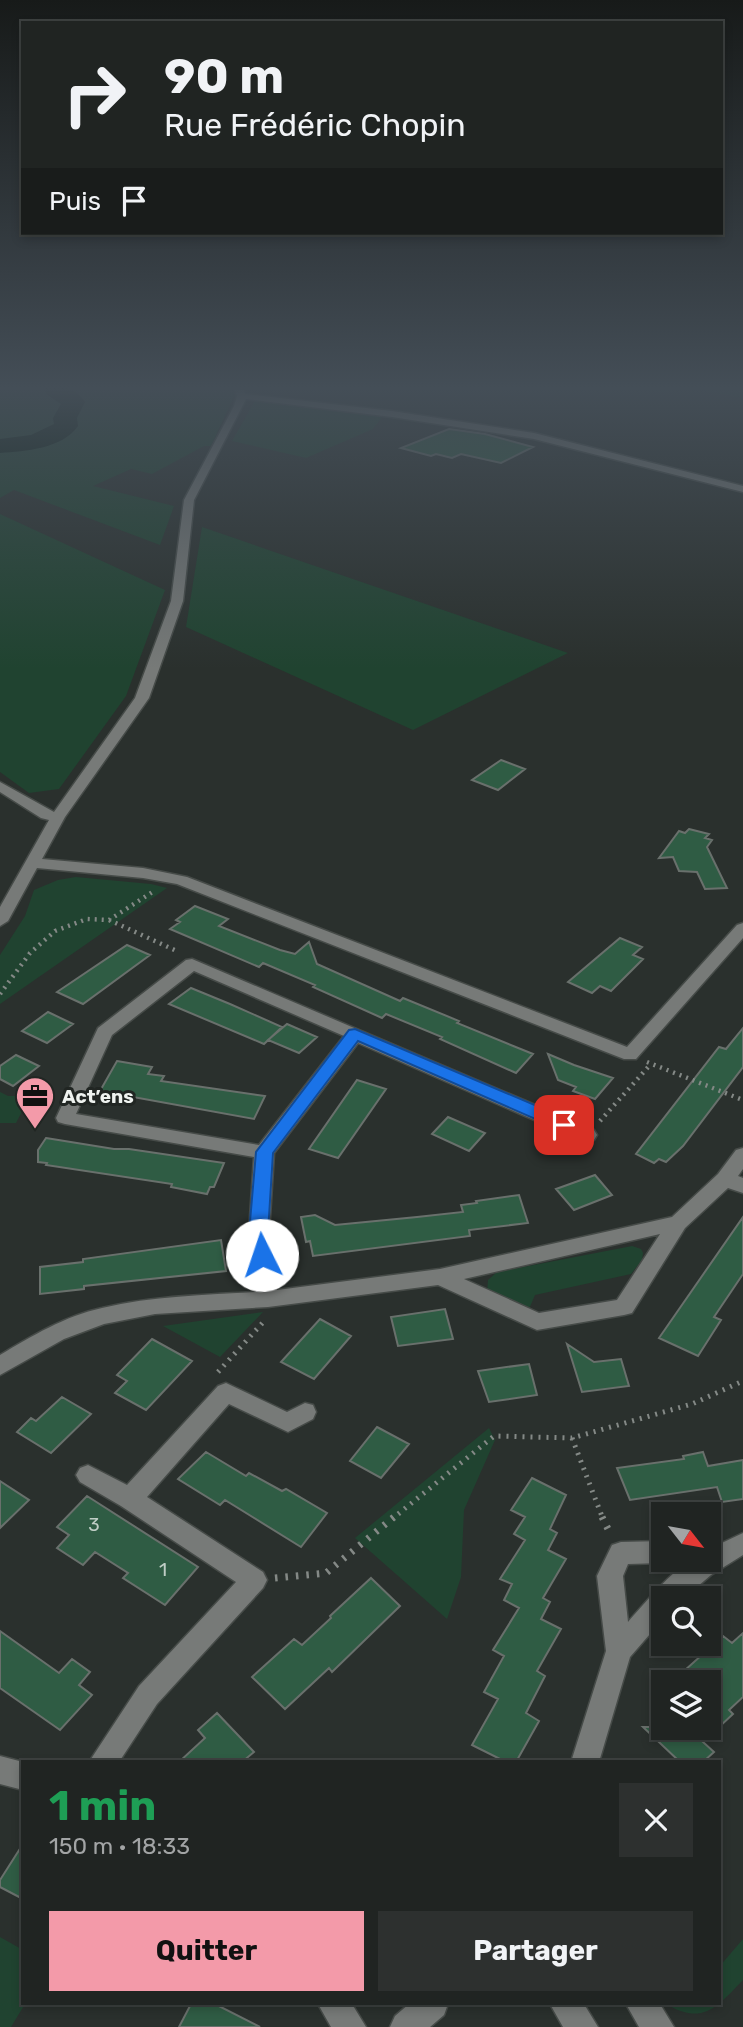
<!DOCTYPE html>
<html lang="fr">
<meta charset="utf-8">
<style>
body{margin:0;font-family:Rubik,sans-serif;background:#2d302f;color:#f1f3f6;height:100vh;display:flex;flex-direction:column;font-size:26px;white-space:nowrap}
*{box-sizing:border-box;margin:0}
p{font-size:23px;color:#a2a4a5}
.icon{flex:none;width:38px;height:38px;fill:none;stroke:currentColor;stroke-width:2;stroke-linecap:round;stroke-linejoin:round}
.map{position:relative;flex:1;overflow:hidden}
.details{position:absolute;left:21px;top:1760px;width:700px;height:245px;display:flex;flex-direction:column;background:#202422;border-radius:0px;box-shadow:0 4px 10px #0003,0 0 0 2px #3d4140}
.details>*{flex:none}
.hud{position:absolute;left:21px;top:21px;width:702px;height:214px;border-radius:0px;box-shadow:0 4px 10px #0003,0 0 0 2px #3d4140;background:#202422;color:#f1f3f6;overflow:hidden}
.needle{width:46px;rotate:121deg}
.tools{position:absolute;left:651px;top:1502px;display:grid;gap:14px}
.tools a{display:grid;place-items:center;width:70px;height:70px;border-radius:0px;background:#202422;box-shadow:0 4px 10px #0003,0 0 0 2px #3d4140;font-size:35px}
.pin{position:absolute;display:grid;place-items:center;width:60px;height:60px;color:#fff;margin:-30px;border-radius:14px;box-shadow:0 4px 10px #0006}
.me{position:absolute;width:77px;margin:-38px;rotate:356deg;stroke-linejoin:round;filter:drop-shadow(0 0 5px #0008)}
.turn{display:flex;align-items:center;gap:24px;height:147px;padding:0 28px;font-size:32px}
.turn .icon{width:91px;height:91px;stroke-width:2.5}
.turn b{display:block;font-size:49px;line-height:60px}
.then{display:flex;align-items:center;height:66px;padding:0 28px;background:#0003;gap:14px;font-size:26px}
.round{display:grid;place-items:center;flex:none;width:74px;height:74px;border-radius:0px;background:#2d302f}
.overview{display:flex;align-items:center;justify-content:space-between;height:119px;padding:0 28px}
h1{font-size:42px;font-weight:700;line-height:52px;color:#1e9e55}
.button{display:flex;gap:14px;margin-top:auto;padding:14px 28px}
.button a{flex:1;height:80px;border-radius:0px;background:#f39aa9;color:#111;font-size:28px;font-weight:700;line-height:80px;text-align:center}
.button a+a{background:#2d302f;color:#f1f3f6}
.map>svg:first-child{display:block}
.green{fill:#204330}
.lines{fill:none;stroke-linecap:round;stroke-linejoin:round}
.river{fill:#03190e;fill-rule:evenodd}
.building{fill:#2f5c44;stroke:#69706c;stroke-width:2}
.minor-casing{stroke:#464b48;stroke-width:3}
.path-far2{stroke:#848986;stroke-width:4.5;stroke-dasharray:2 5;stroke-linecap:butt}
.path-far1{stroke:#848986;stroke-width:5;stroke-dasharray:2 6;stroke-linecap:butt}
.path{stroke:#848986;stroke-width:7;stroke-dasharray:2.5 8;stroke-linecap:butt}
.minor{fill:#777a78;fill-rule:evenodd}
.route{fill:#1a73e8;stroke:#114b97;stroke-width:2}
.labels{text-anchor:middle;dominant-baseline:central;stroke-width:6;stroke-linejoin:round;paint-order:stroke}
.poi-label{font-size:19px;font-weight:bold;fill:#eff3f0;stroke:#212623;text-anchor:start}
.near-number-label{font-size:19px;fill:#bfcdc5}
</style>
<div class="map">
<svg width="743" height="2027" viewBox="0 0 743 2027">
<rect width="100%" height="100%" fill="#2a302d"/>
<!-- green -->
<path class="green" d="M0 385H229L235 394 211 446H204L152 474 131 469 93 486 174 506 160 545 14 490 0 498Z
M614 385H743V398L679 386 666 393Z
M255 401 382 417 373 429 306 458 232 441Z
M0 514 165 590 126 696 59 789 29 793 0 772Z
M202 527 568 653 413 730 186 627Z
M76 877 151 884 167 888 0 1004V955L25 916 34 890 58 880Z
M0 1092 8 1096H30L16 1123H0Z
M632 1246 641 1249 643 1253 642 1260 631 1274 535 1295 529 1309 487 1293 488 1280 497 1272Z
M263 1312 220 1357 163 1326Z
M489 1428 495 1440 464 1510 461 1577 447 1619 355 1538Z
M0 1937 23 1950V2004H25L11 2027H0Z
M743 1939V1980C717 2007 703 2026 666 2004H719V1967Z"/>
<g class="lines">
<!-- river -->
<path class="river" d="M44 385C61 385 74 386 85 402L77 418 78 426C62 449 25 451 0 453V439L31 435 54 424 53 418 61 404 46 394Z"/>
</g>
<!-- building -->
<path class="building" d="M449 429 485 434 533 447 501 463 461 454 452 458 436 454 431 456 401 448Z
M501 760 525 769 498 790 472 780Z
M689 829 709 834 705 838 712 840 707 847 727 888 705 889 697 872 679 871 673 857 659 858 679 831 685 833Z
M195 906 228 919 219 926 280 950 295 954 309 942 317 964 400 1001 403 998 459 1021 457 1023 533 1054 516 1073 440 1039 442 1037 386 1014 382 1018 313 987 315 985 263 963 259 967 170 929 180 922 176 920Z
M620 938 642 947 633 955 643 959 611 991 600 986 592 993 568 982Z
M127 945 150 955 83 1004 57 992Z
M191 988 230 1004 282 1027 264 1044 169 1004Z
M48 1012 73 1024 47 1043 22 1031Z
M287 1024 317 1037 299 1053 268 1040Z
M743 1028V1067L683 1146 666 1162 659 1159 654 1163 636 1154 719 1047 726 1049Z
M548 1054 574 1065 613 1078 595 1099 573 1091 576 1087 558 1080Z
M16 1055 39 1066 13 1086 0 1079V1066Z
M117 1061 152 1067 148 1074 164 1076 161 1081 265 1096 254 1119 100 1091Z
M357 1080 386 1089 338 1158 309 1149Z
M448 1117 485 1133 469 1151 432 1134Z
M46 1138 114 1149H129L224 1163 214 1187H210L207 1194 171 1187 172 1184 46 1165 47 1163 38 1162V1150Z
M595 1175 612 1195 574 1210 556 1189Z
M519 1195 528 1223 469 1230 470 1236 313 1256 310 1241 306 1242 301 1217 315 1215 335 1225 417 1217 463 1212 461 1205 477 1203 476 1201Z
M743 1217V1274L714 1317 721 1320 698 1356 659 1338Z
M221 1240 226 1271 84 1286V1289L40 1294V1267L83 1262V1259Z
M445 1309 453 1339 398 1346 391 1317Z
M320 1319 351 1336 314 1379 281 1362Z
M152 1339 192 1361 146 1410 115 1393 127 1381 117 1375Z
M567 1344 594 1362 621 1359 629 1386 582 1392Z
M529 1364 537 1395 489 1402 478 1371Z
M62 1397 91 1414 51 1453 17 1432 31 1418 36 1421Z
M377 1427 409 1444 381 1478 350 1461Z
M206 1452 246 1476 249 1473 282 1491 286 1489 327 1513 301 1547 225 1500 220 1505 178 1479Z
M703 1452 708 1466 743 1460V1499L722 1502 717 1487 630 1500 617 1468 684 1459 683 1456Z
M532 1478 566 1495 550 1529 557 1533 548 1550 566 1559 543 1598 550 1602 541 1619 561 1629 537 1671 545 1676 526 1713 539 1721 516 1762H506L472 1745 498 1699 484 1692 504 1656 493 1650 519 1608 504 1600 512 1584 500 1579 525 1540 514 1534 525 1517 511 1510Z
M0 1481 29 1500 0 1528Z
M87 1496 198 1567 165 1605 123 1578 128 1573 95 1552 83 1565 57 1548 69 1535 57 1527Z
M371 1578 400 1606 332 1672 329 1668 285 1709 252 1677 294 1639 302 1645 331 1618 330 1616Z
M0 1631 59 1673 72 1659 90 1672 79 1685 92 1695 60 1730 0 1688Z
M743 1633V1697L729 1710 733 1714 703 1742 714 1752 703 1762H680L643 1727H709V1682H696L684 1671 723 1636 732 1643Z
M217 1713 254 1752 242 1762H179L205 1738 198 1730Z
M23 1844V1899L0 1887V1880Z
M191 2004H215L260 2027H179Z"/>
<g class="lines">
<!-- minor casing -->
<g class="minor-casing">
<path id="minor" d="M233 385H242L245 394 392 411 534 433 743 486V492L534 439 392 417 246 399 194 500 183 601 149 698 65 817 42 859 143 868 187 877 627 1047 737 925 743 923V938L636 1059H624L177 884 143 878 37 868 8 921 0 926V907L49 820 41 818 0 792V782L54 812 135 698 171 601 184 500 234 406 237 396Z
M192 959 594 1130 597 1135 594 1140H580L358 1043 274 1153 269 1233 277 1290 440 1269 672 1217 718 1174 736 1150 743 1148V1169L738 1176 743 1178V1193L728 1188 685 1228 632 1313 624 1315 537 1330 438 1285 268 1307 155 1314 104 1324 64 1339 0 1375V1355C32 1336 65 1316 102 1308 152 1296 205 1295 256 1292L249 1233 254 1157 65 1124 58 1122 56 1118 98 1028 186 960ZM194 971 344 1036 259 1145 76 1114 112 1035ZM660 1234 617 1300 539 1313 464 1279Z
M226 1383 287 1412 305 1403 313 1405 316 1412 313 1419 288 1432 229 1404 147 1497 263 1572 267 1580 263 1588 157 1704 119 1762H89L139 1686 236 1582 121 1506 80 1482 76 1475 80 1468 88 1465 127 1485 218 1386Z
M743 1533V1555L711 1575 684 1598H663V1619L630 1657 599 1762H571L606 1651 597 1576 612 1545 621 1542 663 1541V1559H672L663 1563 628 1564 623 1576 628 1622C643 1605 673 1569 692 1560 697 1558 704 1559 709 1559V1549Z
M0 1756 23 1762V1790L0 1784Z
M318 2004H352L366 2027H331Z
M409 2004H448L444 2015 430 2027H390L395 2016Z
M550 2004H584L598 2027H563Z
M626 2004H660L674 2027H639Z"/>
</g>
<!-- path-far2 -->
<path class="path-far2" d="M109 920 179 952
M0 994 30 953 55 931 87 919 109 920 154 891
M647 1062 743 1100
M29 1097 53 1099
M600 1121 650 1065"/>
<!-- path-far1 -->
<path class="path-far1" d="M218 1372 266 1319
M572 1438 603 1519
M392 1519 494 1436 572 1438 692 1404 743 1381"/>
<!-- path -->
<path class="path" d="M602 1517 611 1535
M275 1578 326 1573 394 1517"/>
<!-- minor -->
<use href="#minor" class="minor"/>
</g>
<!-- sky -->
<linearGradient id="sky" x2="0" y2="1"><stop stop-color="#171a19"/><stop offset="0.58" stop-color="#444e57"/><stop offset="1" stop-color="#444e57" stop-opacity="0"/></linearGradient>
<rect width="743" height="669" fill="url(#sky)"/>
<!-- route -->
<path class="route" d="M355 1029 570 1120 573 1125 570 1129H558L358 1041 273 1153 268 1233 271 1255 268 1260H255L249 1233 256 1152 349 1030Z"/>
<!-- icons -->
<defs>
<g id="office-pin" transform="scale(2.0125)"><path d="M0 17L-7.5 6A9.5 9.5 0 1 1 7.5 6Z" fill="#f39aa9" stroke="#212623"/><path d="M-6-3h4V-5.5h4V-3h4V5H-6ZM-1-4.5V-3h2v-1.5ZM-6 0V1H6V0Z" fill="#111"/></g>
</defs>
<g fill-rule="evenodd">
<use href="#office-pin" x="35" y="1096"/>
</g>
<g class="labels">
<!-- poi labels -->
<g class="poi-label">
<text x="62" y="1096">Act’ens</text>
</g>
<!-- near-number labels -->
<g class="near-number-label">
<text x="94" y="1524">3</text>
<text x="163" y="1569">1</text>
</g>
</g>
</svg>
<div class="tools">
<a><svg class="needle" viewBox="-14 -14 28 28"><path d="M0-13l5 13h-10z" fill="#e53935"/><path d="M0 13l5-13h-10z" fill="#a2a4a5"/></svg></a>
<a><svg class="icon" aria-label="search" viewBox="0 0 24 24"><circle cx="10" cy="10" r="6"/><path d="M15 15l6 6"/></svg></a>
<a><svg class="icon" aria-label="layers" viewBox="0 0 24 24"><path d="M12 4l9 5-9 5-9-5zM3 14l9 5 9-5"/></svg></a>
</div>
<div class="pin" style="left:564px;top:1125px;background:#d93025"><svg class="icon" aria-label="arrive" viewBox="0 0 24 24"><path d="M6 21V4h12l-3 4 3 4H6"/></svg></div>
<svg class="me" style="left:262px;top:1255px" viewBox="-20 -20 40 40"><circle r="19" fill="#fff"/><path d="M0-13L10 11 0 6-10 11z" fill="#1a73e8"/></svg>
<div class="hud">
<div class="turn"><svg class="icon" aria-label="right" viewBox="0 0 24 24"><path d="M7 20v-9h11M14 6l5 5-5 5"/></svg><div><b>90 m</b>Rue Frédéric Chopin</div></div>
<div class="then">Puis<svg class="icon" aria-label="arrive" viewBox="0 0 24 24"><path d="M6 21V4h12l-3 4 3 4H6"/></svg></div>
</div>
<section class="details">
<div class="overview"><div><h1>1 min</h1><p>150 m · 18:33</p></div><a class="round"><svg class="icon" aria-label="close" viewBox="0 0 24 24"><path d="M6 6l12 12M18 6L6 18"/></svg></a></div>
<div class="button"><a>Quitter</a><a>Partager</a></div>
</section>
</div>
